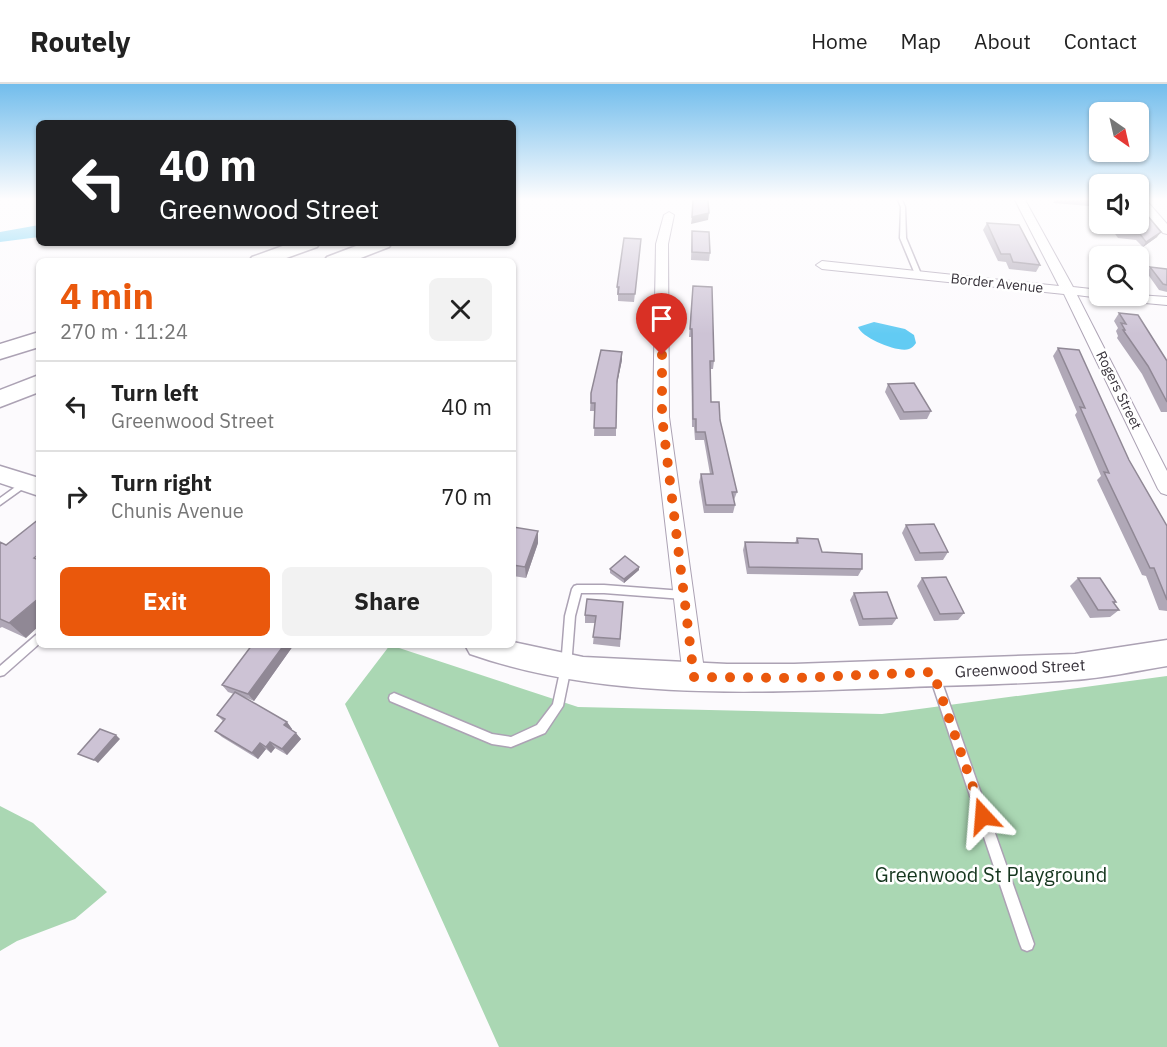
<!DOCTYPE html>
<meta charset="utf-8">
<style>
body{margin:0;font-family:"IBM Plex Sans",sans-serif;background:#f2f2f2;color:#222;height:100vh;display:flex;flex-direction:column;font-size:22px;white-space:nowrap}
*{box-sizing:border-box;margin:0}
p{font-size:20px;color:#767676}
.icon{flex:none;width:33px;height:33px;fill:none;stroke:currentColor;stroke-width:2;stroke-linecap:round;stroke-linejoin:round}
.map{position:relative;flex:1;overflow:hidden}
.panel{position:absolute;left:36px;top:174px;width:480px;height:390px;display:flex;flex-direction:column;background:#fff;border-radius:9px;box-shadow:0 2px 4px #0004}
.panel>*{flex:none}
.hud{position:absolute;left:36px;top:36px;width:480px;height:126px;border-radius:9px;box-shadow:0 2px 4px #0004;background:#202124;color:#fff;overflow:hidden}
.needle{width:39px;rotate:146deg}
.fabs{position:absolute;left:1089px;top:18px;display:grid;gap:12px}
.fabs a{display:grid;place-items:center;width:60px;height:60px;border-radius:9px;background:#fff;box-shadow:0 2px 4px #0004;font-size:30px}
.pin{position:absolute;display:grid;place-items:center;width:51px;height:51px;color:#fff;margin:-62px -26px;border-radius:50% 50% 50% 0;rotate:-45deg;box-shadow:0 0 6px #0007}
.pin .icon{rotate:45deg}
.me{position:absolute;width:66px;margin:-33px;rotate:341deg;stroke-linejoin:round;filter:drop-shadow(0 0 4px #0008)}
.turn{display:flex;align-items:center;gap:21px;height:126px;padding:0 24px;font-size:27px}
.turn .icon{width:78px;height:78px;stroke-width:2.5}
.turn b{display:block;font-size:42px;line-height:51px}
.round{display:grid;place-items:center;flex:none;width:63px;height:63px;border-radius:9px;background:#f2f2f2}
.headline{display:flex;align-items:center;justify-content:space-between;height:102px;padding:0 24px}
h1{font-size:36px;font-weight:700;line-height:45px;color:#ea580c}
.cta{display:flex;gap:12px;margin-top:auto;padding:12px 24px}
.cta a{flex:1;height:69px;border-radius:9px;background:#ea580c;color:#fff;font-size:24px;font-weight:700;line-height:69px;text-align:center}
.cta a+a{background:#f2f2f2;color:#222}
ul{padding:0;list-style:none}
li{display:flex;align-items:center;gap:18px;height:90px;padding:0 24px;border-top:2px solid #e0e0e0}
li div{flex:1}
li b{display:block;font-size:22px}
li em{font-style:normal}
header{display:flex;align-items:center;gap:36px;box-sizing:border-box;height:84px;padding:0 30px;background:#fff;border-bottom:2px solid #e0e0e0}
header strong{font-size:28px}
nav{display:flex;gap:33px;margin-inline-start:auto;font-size:21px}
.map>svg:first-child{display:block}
.green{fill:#aad7b3}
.water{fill:#62cbf3}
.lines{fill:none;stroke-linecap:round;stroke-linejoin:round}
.lane-casing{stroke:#aca2b4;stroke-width:3}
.street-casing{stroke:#aca2b4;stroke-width:2}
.secondary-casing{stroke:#aca2b4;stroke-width:3}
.highway-casing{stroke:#aca2b4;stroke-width:3}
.lane{fill:#fff;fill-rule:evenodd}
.street{fill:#fff;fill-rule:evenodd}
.secondary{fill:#fff;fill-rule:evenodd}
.highway{fill:#fff;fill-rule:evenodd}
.wall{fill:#b0a8b7}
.shaded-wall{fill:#908895}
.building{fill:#cdc3d5;stroke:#908895;stroke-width:1.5}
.route{stroke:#ea580c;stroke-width:10;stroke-dasharray:0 18}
.labels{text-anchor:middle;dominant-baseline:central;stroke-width:5;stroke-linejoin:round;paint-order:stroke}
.far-street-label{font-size:14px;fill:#363139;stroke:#fff}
.street-label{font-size:16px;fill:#363139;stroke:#fff}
.near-park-label{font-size:20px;fill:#15361e;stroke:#fff}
</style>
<header>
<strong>Routely</strong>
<nav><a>Home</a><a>Map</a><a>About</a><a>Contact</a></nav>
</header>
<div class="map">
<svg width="1167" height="963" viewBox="0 0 1167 963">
<rect width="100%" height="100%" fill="#fcfafd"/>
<!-- green -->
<path class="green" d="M390 561 578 623 882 630 1167 592V963H499L345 620Z
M0 722 33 739 107 808 75 835 17 857 0 867Z"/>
<!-- water -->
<path class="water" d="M39 141V153L0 158V148Z
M874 238 905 245 914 251 916 259C914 262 912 264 909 265 898 269 862 254 858 243Z"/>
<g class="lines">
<!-- lane casing -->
<g class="lane-casing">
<path id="lane" d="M898 116H902L905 123 906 154 921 190 920 191 915 190 900 154 901 123Z
M25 396 28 397 29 399 28 401 0 421V414Z
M577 501H604L683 507 686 508 688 511 686 514 683 515 604 509H581L575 532 571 583 563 622 545 649 511 663 492 660 390 617 389 614 390 611 394 609 492 650 511 653 537 641 553 620 561 583 565 532 572 505 574 502Z
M39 550V560L4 591 0 592V582L36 551Z
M934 585 938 587 939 590 1034 860 1032 865 1027 867 1022 865 1020 860 929 590 930 587Z"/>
</g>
<!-- street casing -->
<g class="street-casing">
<path id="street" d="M1015 116H1025L1073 203 1100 206V212H1105L1100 214 1077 211 1167 387V411L1161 409 1158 405 1064 210 822 185 816 181 822 177 1059 202Z
M1138 116H1146L1167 140V150L1163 149 1138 120Z
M669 128 674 131 668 160 669 333 705 593 702 600 694 603 686 600 683 593 653 333 656 160 664 131Z
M1138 211 1167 213V221L1112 216 1106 212Z"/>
</g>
<!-- secondary casing -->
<g class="secondary-casing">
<path id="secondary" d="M0 382 39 394V412L0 399Z
M1167 556V582C1136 587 1104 594 1073 596 1011 601 949 601 887 604 749 609 601 616 470 570L465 561H513V558L583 573 727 580H794L1075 570Z"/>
</g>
<!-- highway casing -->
<g class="highway-casing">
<path id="highway" d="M291 159H320L317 163 278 177H249L252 173Z
M364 159H392L389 163 353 177H324L327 173Z
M39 248V263L0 275V260Z
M39 291V308L0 323V306Z"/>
</g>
<!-- lane -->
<use href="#lane" class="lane"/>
<!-- street -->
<use href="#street" class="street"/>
<!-- secondary -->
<use href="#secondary" class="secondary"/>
<!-- highway -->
<use href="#highway" class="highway"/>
</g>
<!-- wall -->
<path class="wall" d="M1055 116H1100V134L1089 122 1053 119Z
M987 139 1040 181 1036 188 1009 185 1006 178 998 177 983 146Z
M1108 140H1138L1157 153 1143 163 1136 156 1118 154Z
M692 147 710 169 709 177 691 176Z
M641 155 634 218 618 217V211H617V203Z
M1150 183 1167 185V208L1159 206 1147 189Z
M693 202 714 277 713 285H710L711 318 720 336 737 408 734 416 735 421 733 429H704L699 398 701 390H710L704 356H695L694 343H692L691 253H689Z
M1119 229 1167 277V328H1161L1142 290 1117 254 1118 252 1116 247 1118 244 1114 237Z
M1058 264 1129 376 1167 442V527L1159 526 1146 492 1142 491 1097 396 1101 392 1075 331 1077 328 1053 272Z
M622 276 616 303V352H594L595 327H590L591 309Z
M888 300 931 327 927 335 900 336 885 308Z
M906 441 948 468 943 476 915 477 902 449Z
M513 443 538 459 526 494 513 492Z
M797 454 822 468 862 485 858 492 747 490 743 466 745 458 795 459Z
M0 458 26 554 2 543 0 544Z
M639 483V486L624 499 610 489V485Z
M922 494 964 529 958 536 934 537 917 502Z
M1078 494 1116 518 1114 519 1119 526 1110 533 1090 534 1070 502Z
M854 509 897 534 892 541 859 542 850 516Z
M623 518 620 563 593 560 595 539H585V531Z
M252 561H292L293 562 254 617 242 612 287 638 292 645 291 646 301 655 287 671 275 664 271 669 266 665 258 675 222 653 215 647 223 637 217 631 234 610 228 608 222 601Z"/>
<!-- shaded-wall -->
<path class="shaded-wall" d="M709 129 708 136 691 140 692 133Z
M1161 148 1157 153 1143 163 1146 158Z
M622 268V276L616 305 617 297Z
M538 447V459L526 494 525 483Z
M639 483V486L624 499V495Z
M39 514V542L26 554 9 539Z
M284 561H292L293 562 254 617 248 610Z
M287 638 292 645 289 648 284 641Z
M296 649 301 655 287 671 282 665Z
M116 651 120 655 98 679 94 676Z
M270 658 275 664 271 669 266 663Z
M260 659 266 665 258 675 252 669Z"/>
<!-- building -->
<path class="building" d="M693 116H708L709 129 692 133Z
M1080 116H1100V125L1092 117Z
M1138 130 1147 131 1161 148 1146 158 1140 150 1121 149 1115 140H1138Z
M987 139 1019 141 1040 181 1013 178 1010 170H1001Z
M692 147 709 148 710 169 692 168Z
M624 154 641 155 635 210H618L619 203H617Z
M1150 183 1167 185V201L1163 200Z
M693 202 712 203 714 277H710L711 318H719L720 336 737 408H732L735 421H706L701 390H713L705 348H696V335H693L692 245H690Z
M1119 229 1138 231 1167 277V318L1148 282 1123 246H1125L1121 239 1126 240Z
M1058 264 1079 266 1129 376 1167 442V516L1154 484H1150L1104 388 1109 389 1080 323 1085 324Z
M601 266 622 268 617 297 616 344H594L595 319H591V309Z
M914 299 931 327 904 328 888 300Z
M39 435V470L34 474 39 476V514L9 539 0 535V458L6 461Z
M934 440 948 468 920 469 906 441Z
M513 443 538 447 525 483 513 481Z
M797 454 818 455 822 468 862 470V485L749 483 745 458 798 459Z
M625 472 639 483 624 495 610 485Z
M946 493 964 529 940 530 922 494Z
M1078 494H1100L1116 518H1113L1119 526H1098Z
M887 508 897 534 863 535 854 509Z
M587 515 623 518 620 555 593 553 596 532 585 531Z
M252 561H284L248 610 222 601Z
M235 608 287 638 284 641 296 649 282 665 270 658 266 663 260 659 252 669 215 647 225 635 217 631Z
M100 645 116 651 94 676 78 670Z"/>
<!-- sky -->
<linearGradient id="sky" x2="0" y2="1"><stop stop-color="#72bdec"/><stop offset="0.46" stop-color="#fefdfe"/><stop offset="1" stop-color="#fefdfe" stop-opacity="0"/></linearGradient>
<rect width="1167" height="250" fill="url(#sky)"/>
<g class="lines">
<!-- route -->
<path class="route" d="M662 271V333L694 593 794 594 933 588 983 732"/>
</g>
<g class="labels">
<!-- far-street labels -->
<g class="far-street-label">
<text transform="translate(997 199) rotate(6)">Border Avenue</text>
<text transform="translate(1119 306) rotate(64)">Rogers Street</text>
</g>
<!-- street labels -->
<g class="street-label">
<text transform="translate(1020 584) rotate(-3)">Greenwood Street</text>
</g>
<!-- near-park labels -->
<g class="near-park-label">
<text x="991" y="790">Greenwood St Playground</text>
</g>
</g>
</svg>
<div class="fabs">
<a><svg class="needle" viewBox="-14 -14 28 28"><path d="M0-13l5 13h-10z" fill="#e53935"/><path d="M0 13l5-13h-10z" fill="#767676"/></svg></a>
<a><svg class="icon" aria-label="sound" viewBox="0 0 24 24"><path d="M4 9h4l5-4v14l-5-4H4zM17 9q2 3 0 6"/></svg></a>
<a><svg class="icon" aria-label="search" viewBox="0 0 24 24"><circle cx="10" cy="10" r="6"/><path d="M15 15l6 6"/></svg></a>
</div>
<div class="pin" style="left:662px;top:271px;background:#d93025"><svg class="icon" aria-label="arrive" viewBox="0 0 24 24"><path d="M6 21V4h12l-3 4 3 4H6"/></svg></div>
<svg class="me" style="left:983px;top:732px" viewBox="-20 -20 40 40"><path d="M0-17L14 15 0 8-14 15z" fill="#ea580c" stroke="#fff" stroke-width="4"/></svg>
<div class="hud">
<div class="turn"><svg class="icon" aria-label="left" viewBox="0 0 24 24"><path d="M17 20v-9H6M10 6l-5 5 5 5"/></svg><div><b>40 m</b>Greenwood Street</div></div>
</div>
<section class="panel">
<div class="headline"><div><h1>4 min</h1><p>270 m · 11:24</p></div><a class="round"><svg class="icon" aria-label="close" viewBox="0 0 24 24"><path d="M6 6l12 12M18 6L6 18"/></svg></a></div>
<ul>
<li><svg class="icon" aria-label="left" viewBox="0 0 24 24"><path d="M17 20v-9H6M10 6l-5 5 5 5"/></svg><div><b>Turn left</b><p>Greenwood Street</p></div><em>40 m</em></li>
<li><svg class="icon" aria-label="right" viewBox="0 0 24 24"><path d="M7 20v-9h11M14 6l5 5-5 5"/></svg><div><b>Turn right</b><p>Chunis Avenue</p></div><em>70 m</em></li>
</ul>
<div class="cta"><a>Exit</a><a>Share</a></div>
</section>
</div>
